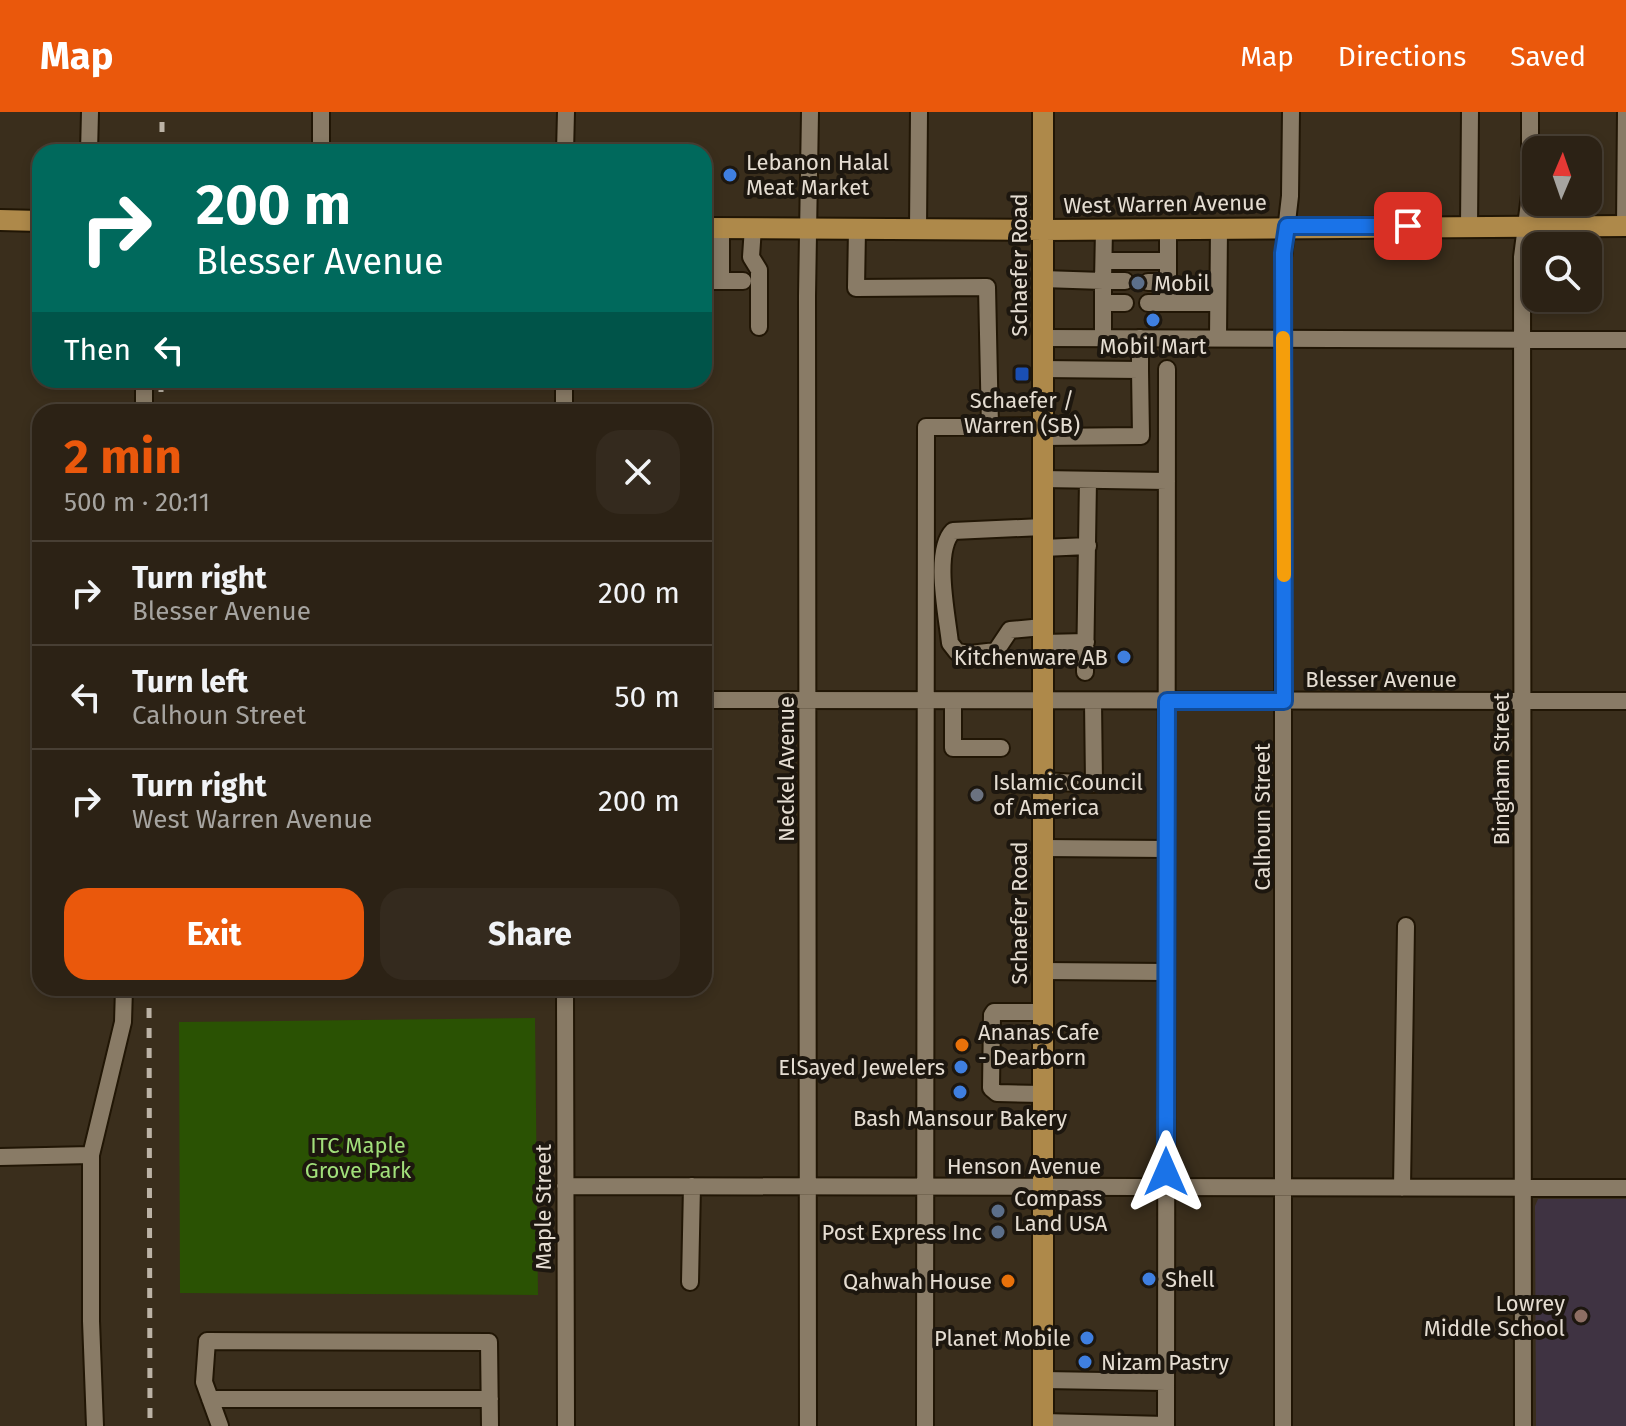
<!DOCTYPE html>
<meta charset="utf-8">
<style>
body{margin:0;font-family:"Fira Sans",sans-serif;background:#342a1e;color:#f1f3f6;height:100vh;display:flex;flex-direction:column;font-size:30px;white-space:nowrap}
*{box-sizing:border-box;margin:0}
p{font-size:26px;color:#a6a4a0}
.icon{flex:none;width:44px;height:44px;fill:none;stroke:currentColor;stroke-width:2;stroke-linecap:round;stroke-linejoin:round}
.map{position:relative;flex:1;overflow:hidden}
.sheet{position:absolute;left:32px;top:292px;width:680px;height:592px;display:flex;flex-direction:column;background:#2c2215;border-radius:24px;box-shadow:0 4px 12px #0003,0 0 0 2px #483f34}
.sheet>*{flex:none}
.hud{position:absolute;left:32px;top:32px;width:680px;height:244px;border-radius:24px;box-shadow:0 4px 12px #0003,0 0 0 2px #483f34;background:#00695c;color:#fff;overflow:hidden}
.needle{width:52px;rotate:2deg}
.buttons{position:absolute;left:1522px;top:24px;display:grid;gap:16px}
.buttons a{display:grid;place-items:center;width:80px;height:80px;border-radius:16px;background:#2c2215;box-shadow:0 4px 12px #0003,0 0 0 2px #483f34;font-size:40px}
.pin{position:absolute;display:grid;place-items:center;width:68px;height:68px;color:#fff;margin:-34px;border-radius:16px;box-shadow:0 4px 12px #0006}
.me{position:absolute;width:88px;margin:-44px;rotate:0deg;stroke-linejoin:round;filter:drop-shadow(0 0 6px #0008)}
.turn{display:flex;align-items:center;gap:28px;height:168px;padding:0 32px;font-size:36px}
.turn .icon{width:104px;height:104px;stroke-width:2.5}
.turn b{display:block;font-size:56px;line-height:68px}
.then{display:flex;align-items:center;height:76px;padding:0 32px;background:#0003;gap:16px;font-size:30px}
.round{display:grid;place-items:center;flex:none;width:84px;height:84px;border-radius:24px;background:#342a1e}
.summary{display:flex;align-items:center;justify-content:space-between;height:136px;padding:0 32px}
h1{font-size:48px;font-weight:700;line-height:60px;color:#ea580c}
.primary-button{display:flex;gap:16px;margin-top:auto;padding:16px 32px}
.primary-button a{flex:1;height:92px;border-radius:24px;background:#ea580c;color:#fff;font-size:32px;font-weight:700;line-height:92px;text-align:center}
.primary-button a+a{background:#342a1e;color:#f1f3f6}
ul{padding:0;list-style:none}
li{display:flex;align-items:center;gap:24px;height:104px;padding:0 32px;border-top:2px solid #483f34}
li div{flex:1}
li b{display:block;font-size:30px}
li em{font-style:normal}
header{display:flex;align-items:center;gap:48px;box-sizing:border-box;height:112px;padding:0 40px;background:#ea580c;color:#fff}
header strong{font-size:38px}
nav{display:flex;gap:44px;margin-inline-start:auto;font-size:28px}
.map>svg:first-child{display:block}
.education{fill:#3f3342}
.green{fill:#2a5203}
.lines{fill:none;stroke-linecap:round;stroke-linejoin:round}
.minor-casing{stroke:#211605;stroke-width:20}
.major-casing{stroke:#211605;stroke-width:24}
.minor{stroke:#897b66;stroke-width:16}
.major{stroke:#ae894a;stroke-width:20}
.rail{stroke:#bcb3a6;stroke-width:5;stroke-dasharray:10 10;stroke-linecap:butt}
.route-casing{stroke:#114b97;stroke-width:20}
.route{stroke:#1a73e8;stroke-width:14}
.slow{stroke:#f59e0b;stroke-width:14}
.shop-dot{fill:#3f7fe0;stroke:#1d170f;stroke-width:3}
.service-dot{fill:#5c6f8a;stroke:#1d170f;stroke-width:3}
.transit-dot{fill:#1a4fb4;stroke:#1d170f;stroke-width:3}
.worship-dot{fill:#6b7280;stroke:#1d170f;stroke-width:3}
.food-dot{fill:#e8710a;stroke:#1d170f;stroke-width:3}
.education-dot{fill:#8d6e63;stroke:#1d170f;stroke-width:3}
.labels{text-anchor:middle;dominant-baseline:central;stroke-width:8;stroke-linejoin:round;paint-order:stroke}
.poi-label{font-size:22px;fill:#e5ddd2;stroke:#1d170f;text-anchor:start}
.street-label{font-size:22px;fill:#e5ddd2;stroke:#1d170f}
.park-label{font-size:22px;fill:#a1df7a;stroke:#1d170f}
</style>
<header>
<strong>Map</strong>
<nav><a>Map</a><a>Directions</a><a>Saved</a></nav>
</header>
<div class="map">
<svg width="1626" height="1314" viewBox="0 0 1626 1314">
<rect width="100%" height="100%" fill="#3a2e1c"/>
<!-- education -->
<path class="education" d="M1538 1087H1626V1314H1536L1535 1094Z"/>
<!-- green -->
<path class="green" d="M535 906 538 1183 180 1181 179 910Z"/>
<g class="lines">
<!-- minor casing -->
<g class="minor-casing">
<path id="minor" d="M89 40 90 0
M321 40V0
M565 40 566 0
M1469 114 1470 0
M1625 114 1626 0
M753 115 751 145 759 158V215
M721 116V169
M857 117 856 176 987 175 990 315
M918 117 919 0
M1104 149H1168
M1043 167 1103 169 1104 117
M704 169H743
M1148 170H1168
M1103 191H1125
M1148 191H1168V116
M1168 191H1218
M1103 225V169H1125
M1042 226 1626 228
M1218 226 1219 116
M1140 258V226
M144 268V300
M564 268V300
M1042 325 1141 324 1140 258 1042 257
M1042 367 1167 369
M1043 415 953 419C933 439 947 503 950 531L957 540 970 542 996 539 1010 518 1043 515
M1043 436 1088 434
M1043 531 1086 530
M1085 560 1088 368
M704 588 1626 589
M953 589V636H1001
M1043 669 1094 672 1093 589
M1043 736 1166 737
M1043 859 1166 860
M565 876 566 1314
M1043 900H994L992 903 991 976 997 981 1043 982
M91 1043V1209L95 1314
M0 1045 91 1043 123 910 124 876
M565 1074 1626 1076
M1402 1076 1406 814
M690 1170 692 1074
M1043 1268 1166 1270
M210 1287H490
M1043 1310 1166 1313
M220 1314 204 1270 207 1229 489 1230 490 1314
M808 1314 807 184 810 0
M925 1314 926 315 1042 314
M1166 1314 1167 257
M1283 1314V145L1290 84 1291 0
M1523 1314 1522 145 1530 83V0"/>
</g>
<!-- major casing -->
<g class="major-casing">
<path id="major" d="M1043 0V1314
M0 108 40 109
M704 116 1043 118 1626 114"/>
</g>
<!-- minor -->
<use href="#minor" class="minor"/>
<!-- major -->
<use href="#major" class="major"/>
<!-- rail -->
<path class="rail" d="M162 40V0
M161 300V268
M149 876 150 1314"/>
</g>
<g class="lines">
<!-- route casing -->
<g class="route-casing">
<path id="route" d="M1166 1060 1167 589H1284L1283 141 1287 114H1408"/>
</g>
<!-- route -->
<use href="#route" class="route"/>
<!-- slow -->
<path class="slow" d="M1283 226 1284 463"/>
</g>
<!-- markers -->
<g class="shop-dot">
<circle cx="730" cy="63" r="8"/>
<circle cx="1153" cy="208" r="8"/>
<circle cx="1124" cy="545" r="8"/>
<circle cx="961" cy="955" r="8"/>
<circle cx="960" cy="980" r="8"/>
<circle cx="1149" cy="1167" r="8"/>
<circle cx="1087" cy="1226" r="8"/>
<circle cx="1085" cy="1250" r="8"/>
</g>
<g class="service-dot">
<circle cx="1138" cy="171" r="8"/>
<circle cx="998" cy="1099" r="8"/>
<circle cx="998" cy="1120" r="8"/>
</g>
<rect class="transit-dot" x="1014" y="254" width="16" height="16" rx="4"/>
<circle class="worship-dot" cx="977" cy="683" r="8"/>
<g class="food-dot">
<circle cx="962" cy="933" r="8"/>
<circle cx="1008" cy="1169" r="8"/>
</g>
<circle class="education-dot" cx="1581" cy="1204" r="8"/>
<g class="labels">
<!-- poi labels -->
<g class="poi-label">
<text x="746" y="50">Lebanon Halal<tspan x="746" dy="25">Meat Market</tspan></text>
<text x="1154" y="171">Mobil</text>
<text x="1153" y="234" text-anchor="middle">Mobil Mart</text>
<text x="1022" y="288" text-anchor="middle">Schaefer /<tspan x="1022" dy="25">Warren (SB)</tspan></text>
<text x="1108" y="545" text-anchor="end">Kitchenware AB</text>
<text x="993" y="670">Islamic Council<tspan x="993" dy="25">of America</tspan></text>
<text x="978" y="920">Ananas Cafe<tspan x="978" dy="25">- Dearborn</tspan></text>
<text x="945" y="955" text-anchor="end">ElSayed Jewelers</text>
<text x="960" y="1006" text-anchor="middle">Bash Mansour Bakery</text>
<text x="1014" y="1086">Compass<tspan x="1014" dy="25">Land USA</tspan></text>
<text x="982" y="1120" text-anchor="end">Post Express Inc</text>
<text x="1165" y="1167">Shell</text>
<text x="992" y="1169" text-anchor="end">Qahwah House</text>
<text x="1565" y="1191" text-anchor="end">Lowrey<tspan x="1565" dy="25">Middle School</tspan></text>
<text x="1071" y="1226" text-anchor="end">Planet Mobile</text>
<text x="1101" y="1250">Nizam Pastry</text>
</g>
<!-- street labels -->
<g class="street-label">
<text transform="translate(1165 92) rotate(-1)">West Warren Avenue</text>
<text transform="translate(1019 153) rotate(-90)">Schaefer Road</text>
<text x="1381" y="567">Blesser Avenue</text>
<text transform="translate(786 657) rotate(-90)">Neckel Avenue</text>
<text transform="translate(1501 657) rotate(-90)">Bingham Street</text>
<text transform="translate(1262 705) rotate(-90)">Calhoun Street</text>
<text transform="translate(1019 801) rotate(-90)">Schaefer Road</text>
<text x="1024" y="1054">Henson Avenue</text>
<text transform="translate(543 1095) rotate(-90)">Maple Street</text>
</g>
<!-- park labels -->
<g class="park-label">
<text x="358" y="1033">ITC Maple<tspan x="358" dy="25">Grove Park</tspan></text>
</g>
</g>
</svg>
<div class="buttons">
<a><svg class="needle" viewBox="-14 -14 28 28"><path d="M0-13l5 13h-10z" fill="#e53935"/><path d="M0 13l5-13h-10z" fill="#a6a4a0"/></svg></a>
<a><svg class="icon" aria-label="search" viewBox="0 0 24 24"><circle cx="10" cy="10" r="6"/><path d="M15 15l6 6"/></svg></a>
</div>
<div class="pin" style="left:1408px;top:114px;background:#d93025"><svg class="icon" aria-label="arrive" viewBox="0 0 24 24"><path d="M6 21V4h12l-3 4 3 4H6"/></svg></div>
<svg class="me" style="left:1166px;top:1060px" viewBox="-20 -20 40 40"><path d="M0-17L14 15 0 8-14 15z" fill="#1a73e8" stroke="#fff" stroke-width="4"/></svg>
<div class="hud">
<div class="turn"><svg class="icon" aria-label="right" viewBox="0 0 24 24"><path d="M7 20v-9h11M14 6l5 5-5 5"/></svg><div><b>200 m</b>Blesser Avenue</div></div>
<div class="then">Then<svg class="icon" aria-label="left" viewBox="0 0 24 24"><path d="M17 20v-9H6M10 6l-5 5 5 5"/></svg></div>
</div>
<section class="sheet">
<div class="summary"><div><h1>2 min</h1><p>500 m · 20:11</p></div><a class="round"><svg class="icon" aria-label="close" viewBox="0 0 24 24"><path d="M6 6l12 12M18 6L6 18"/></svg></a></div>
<ul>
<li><svg class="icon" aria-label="right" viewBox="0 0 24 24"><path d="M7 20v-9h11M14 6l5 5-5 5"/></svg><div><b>Turn right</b><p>Blesser Avenue</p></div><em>200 m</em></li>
<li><svg class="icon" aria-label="left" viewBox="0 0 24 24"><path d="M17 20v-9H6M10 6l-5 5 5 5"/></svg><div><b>Turn left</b><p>Calhoun Street</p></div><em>50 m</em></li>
<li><svg class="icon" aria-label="right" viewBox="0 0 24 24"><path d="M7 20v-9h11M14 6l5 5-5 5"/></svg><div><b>Turn right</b><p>West Warren Avenue</p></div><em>200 m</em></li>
</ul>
<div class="primary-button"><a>Exit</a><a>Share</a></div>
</section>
</div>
